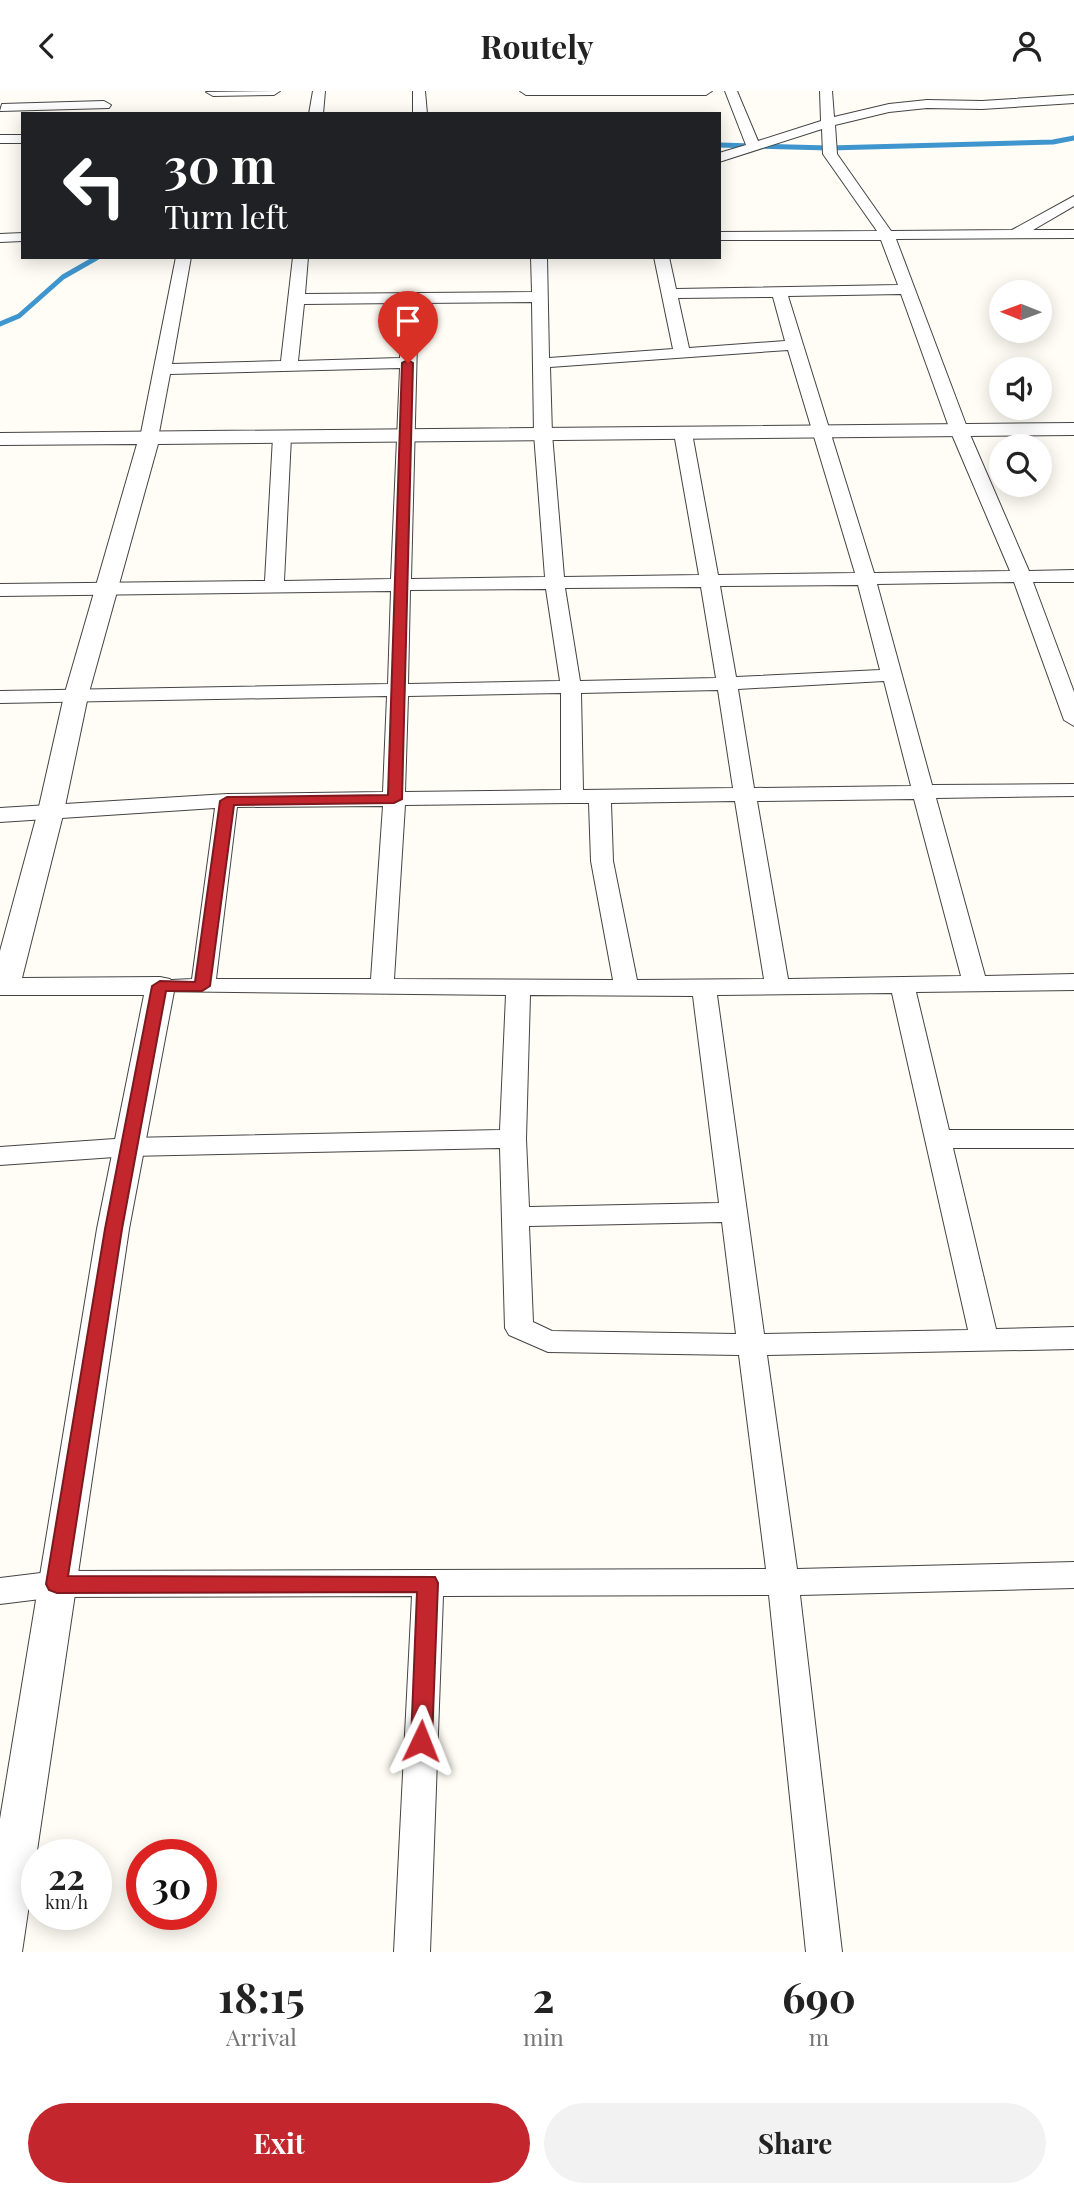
<!DOCTYPE html>
<style>
body{margin:0;font-family:"Playfair Display",serif;background:#f2f2f2;color:#222;height:100vh;display:flex;flex-direction:column;font-size:26px;white-space:nowrap}
*{box-sizing:border-box;margin:0}
p{font-size:23px;color:#767676}
.icon{flex:none;width:38px;height:38px;fill:none;stroke:currentColor;stroke-width:2;stroke-linecap:round;stroke-linejoin:round}
.map{position:relative;height:1861px;overflow:hidden}
.side{display:flex;flex-direction:column;background:#fff;flex:1}
.side>*{flex:none}
.guide{position:absolute;left:21px;top:21px;width:700px;height:147px;border-radius:0px;box-shadow:0 4px 18px #0003;background:#202124;color:#fff;overflow:hidden}
.needle{width:46px;rotate:271deg}
.buttons{position:absolute;left:989px;top:189px;display:grid;gap:14px}
.buttons a{display:grid;place-items:center;width:63px;height:63px;border-radius:50%;background:#fff;box-shadow:0 4px 18px #0003;font-size:35px}
.speed{position:absolute;left:21px;top:1748px;display:flex;gap:14px;font-size:35px;font-weight:700;text-align:center}
.speed>*{display:grid;place-content:center;width:91px;height:91px;border-radius:50%;background:#fff;box-shadow:0 4px 18px #0003;line-height:1}
.speed small{font-size:18px;font-weight:400}
.speed .limit{border:10px solid #d22;background:#fff;color:#111}
.pin{position:absolute;display:grid;place-items:center;width:60px;height:60px;color:#fff;margin:-72px -30px;border-radius:50% 50% 50% 0;rotate:-45deg;box-shadow:0 0 7px #0007}
.pin .icon{rotate:45deg}
.me{position:absolute;width:77px;margin:-38px;rotate:2deg;stroke-linejoin:round;filter:drop-shadow(0 0 5px #0008)}
.turn{display:flex;align-items:center;gap:24px;height:147px;padding:0 28px;font-size:32px}
.turn .icon{width:91px;height:91px;stroke-width:2.5}
.turn b{display:block;font-size:49px;line-height:60px}
.eta{display:flex;justify-content:space-evenly;align-items:center;height:119px;text-align:center}
.eta b{font-size:42px;font-weight:700;line-height:49px}
.action{display:flex;gap:14px;margin-top:auto;padding:14px 28px}
.action a{flex:1;height:80px;border-radius:42px;background:#c4262e;color:#fff;font-size:28px;font-weight:700;line-height:80px;text-align:center}
.action a+a{background:#f2f2f2;color:#222}
header{display:flex;justify-content:space-between;align-items:center;height:91px;padding:0 28px;background:#fff;font-size:32px;font-weight:700}
.map>svg:first-child{display:block}
.lines{fill:none;stroke-linecap:round;stroke-linejoin:round}
.stream{stroke:#3f96cf;stroke-width:5}
.minor-casing{stroke:#444;stroke-width:2}
.tertiary-casing{stroke:#444;stroke-width:2}
.minor{fill:#fff;fill-rule:evenodd}
.tertiary{fill:#fff;fill-rule:evenodd}
.route{fill:#c4262e;stroke:#7f191e;stroke-width:2}
</style>
<header><svg class="icon" aria-label="back" viewBox="0 0 24 24"><path d="M15 5l-7 7 7 7"/></svg>Routely<svg class="icon" aria-label="person" viewBox="0 0 24 24"><circle cx="12" cy="8" r="4"/><path d="M4 21q1-7 8-7t8 7"/></svg></header>
<div class="map">
<svg width="1074" height="1861" viewBox="0 0 1074 1861">
<rect width="100%" height="100%" fill="#fffdf5"/>
<g class="lines">
<!-- stream -->
<path class="stream" d="M719 54 829 57 1053 51 1074 47
M0 233 19 225 63 186 98 166"/>
<!-- minor casing -->
<g class="minor-casing">
<path id="minor" d="M280 0 274 4 213 5 206 1Z
M313 0H325L323 23H309Z
M413 0H425L427 23H413Z
M520 0H712L706 4H526Z
M725 0H737L758 50 821 30 820 0H832L834 26 889 13 927 9 982 10 1074 4V12L982 18 927 17 889 21 835 34 837 63 891 140 1012 139 1074 105V115L1033 139H1074V147L896 148 968 339 1029 480 1074 479V491H1033L1074 601V635L1064 629 1014 491 877 493 932 694 1074 693V705L936 707 985 885 1074 883V899L916 901 949 1039H1074V1057H953L996 1238 1074 1236V1258L767 1264 797 1478 1074 1471V1497L800 1504 842 1861H806L769 1504 443 1505 430 1861H394L412 1505 57 1506 0 1513V1487L57 1480 766 1478 739 1264 548 1261 509 1244 505 1237 500 1057 129 1065 0 1074V1056L129 1047 500 1039 506 904 151 900 148 895 151 890 192 888 215 717 0 731V717L227 703 383 701 387 605 0 612V600L388 593 391 500 0 505V493L265 490 273 346 282 341 291 346 284 490 391 488 400 277 170 283 158 347 149 352 140 347 176 166H191L172 273 281 270 293 166H308L305 203 532 201 531 166H547L549 267 673 258 654 166H669L676 198 898 194 881 149H719V141L877 140 823 63 822 38 719 71V62L746 54ZM901 203 950 339 1010 480 874 482 788 205ZM773 206 785 250 689 257 678 207ZM532 211 534 343 545 486 411 488 418 212ZM402 212 400 267 298 270 304 213ZM788 259 855 482 718 484 692 342 683 337 674 342 699 484 564 486 552 343 550 276ZM858 494 880 579 736 586 720 495ZM701 496 716 587 580 590 565 497ZM546 498 560 590 408 593 410 499ZM884 590 911 695 754 697 738 598ZM718 599 733 697 583 699 581 602ZM561 602V699L405 701 408 605ZM914 708 961 885 788 888 757 710ZM735 710 764 888 637 889 613 770 611 712ZM570 712H589L591 770 613 889 394 888 405 714ZM383 715 371 888H216L237 716ZM892 902 968 1239 764 1243 717 904ZM530 904 693 905 719 1112 529 1116 526 1048ZM722 1131 736 1243 552 1240 533 1231 529 1135Z
M104 10 111 14 109 17 0 20 2 13Z
M0 44H23V52H0Z
M23 142V150L0 151V143Z"/>
</g>
<!-- tertiary casing -->
<g class="tertiary-casing">
<path id="tertiary" d="M1074 332V344L158 353 88 605 64 720 22 887 160 886 170 888 175 895 129 1138 22 1861H0V1728L97 1138 144 904H0V860L38 720 64 605 137 353 0 354V342Z"/>
</g>
<!-- minor -->
<use href="#minor" class="minor"/>
<!-- tertiary -->
<use href="#tertiary" class="tertiary"/>
</g>
<!-- route -->
<path class="route" d="M408 269 413 272 402 708 394 712 234 714 210 895 202 900H166L122 1138 68 1485 435 1486 438 1492 432 1650 429 1657 421 1660 414 1657 411 1650 417 1501 57 1502 49 1499 46 1493 105 1138 152 895 160 890 195 891 220 710 227 706 388 704 402 272Z"/>
</svg>
<div class="buttons">
<a><svg class="needle" viewBox="-14 -14 28 28"><path d="M0-13l5 13h-10z" fill="#e53935"/><path d="M0 13l5-13h-10z" fill="#767676"/></svg></a>
<a><svg class="icon" aria-label="sound" viewBox="0 0 24 24"><path d="M4 9h4l5-4v14l-5-4H4zM17 9q2 3 0 6"/></svg></a>
<a><svg class="icon" aria-label="search" viewBox="0 0 24 24"><circle cx="10" cy="10" r="6"/><path d="M15 15l6 6"/></svg></a>
</div>
<div class="speed"><div>22<small>km/h</small></div><div class="limit">30</div></div>
<div class="pin" style="left:408px;top:272px;background:#d93025"><svg class="icon" aria-label="arrive" viewBox="0 0 24 24"><path d="M6 21V4h12l-3 4 3 4H6"/></svg></div>
<svg class="me" style="left:421px;top:1650px" viewBox="-20 -20 40 40"><path d="M0-17L14 15 0 8-14 15z" fill="#c4262e" stroke="#fff" stroke-width="4"/></svg>
<div class="guide">
<div class="turn"><svg class="icon" aria-label="left" viewBox="0 0 24 24"><path d="M17 20v-9H6M10 6l-5 5 5 5"/></svg><div><b>30 m</b>Turn left</div></div>
</div>
</div>
<section class="side">
<div class="eta">
<div><b>18:15</b><p>Arrival</p></div>
<div><b>2</b><p>min</p></div>
<div><b>690</b><p>m</p></div>
</div>
<div class="action"><a>Exit</a><a>Share</a></div>
</section>
